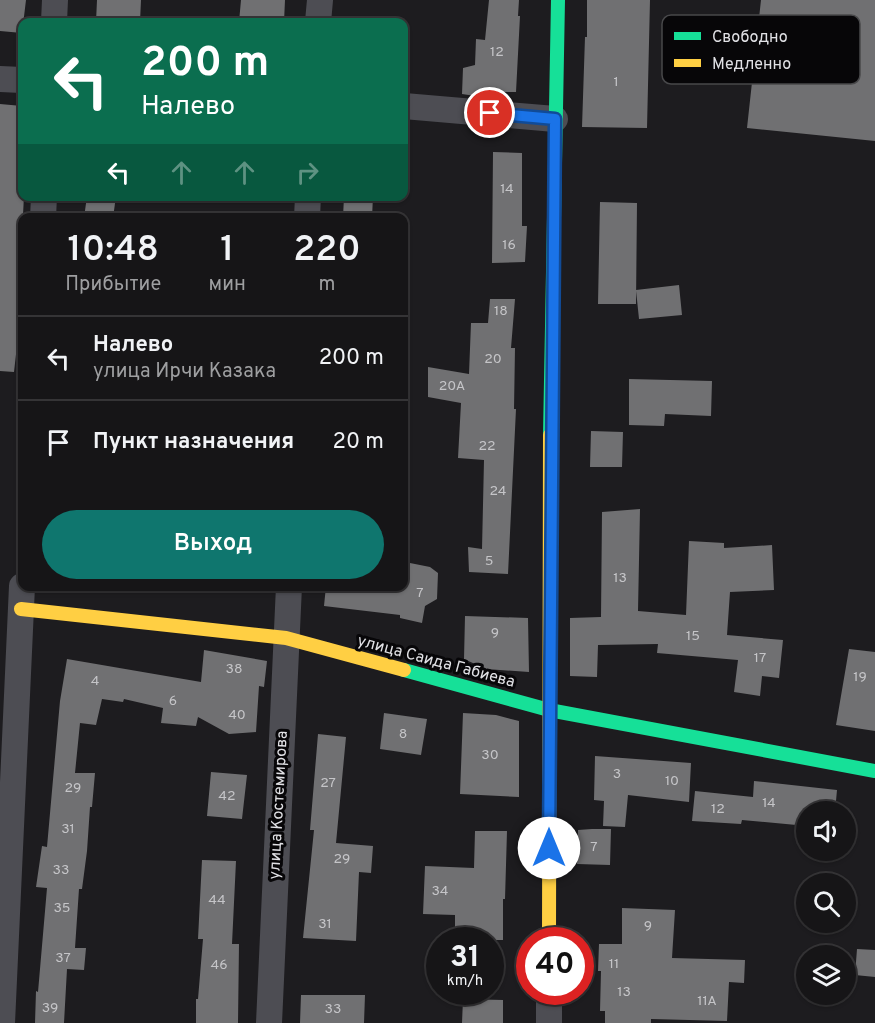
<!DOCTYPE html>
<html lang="ru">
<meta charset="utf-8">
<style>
body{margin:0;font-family:Overpass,sans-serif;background:#232224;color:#f1f3f6;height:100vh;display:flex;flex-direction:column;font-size:22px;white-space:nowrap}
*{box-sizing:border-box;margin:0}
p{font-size:20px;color:#9e9fa1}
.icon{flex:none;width:33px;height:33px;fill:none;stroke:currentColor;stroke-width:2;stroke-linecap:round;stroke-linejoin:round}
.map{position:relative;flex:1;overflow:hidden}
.side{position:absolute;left:18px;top:213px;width:390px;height:378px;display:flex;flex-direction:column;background:#161517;border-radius:12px;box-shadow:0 2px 4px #0004,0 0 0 2px #353436}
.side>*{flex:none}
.banner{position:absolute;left:18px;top:18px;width:390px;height:183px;border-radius:12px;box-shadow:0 2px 4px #0004,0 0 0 2px #353436;background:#0b6e4f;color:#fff;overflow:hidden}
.buttons{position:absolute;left:796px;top:801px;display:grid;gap:12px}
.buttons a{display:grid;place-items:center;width:60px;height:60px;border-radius:50%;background:#161517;box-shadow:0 2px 4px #0004,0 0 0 2px #353436;font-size:30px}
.speed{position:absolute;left:426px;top:927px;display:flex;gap:12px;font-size:30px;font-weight:700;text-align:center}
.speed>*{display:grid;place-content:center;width:78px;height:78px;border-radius:50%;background:#161517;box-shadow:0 2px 4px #0004,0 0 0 2px #353436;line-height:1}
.speed small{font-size:15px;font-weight:400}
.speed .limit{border:9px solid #d22;background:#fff;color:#111}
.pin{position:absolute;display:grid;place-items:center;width:51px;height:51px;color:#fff;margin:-26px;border:3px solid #fff;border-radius:50%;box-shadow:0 2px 6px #0007}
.me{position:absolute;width:66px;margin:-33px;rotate:0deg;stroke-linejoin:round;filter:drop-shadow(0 0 4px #0008)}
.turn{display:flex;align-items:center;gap:21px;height:126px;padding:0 24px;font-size:27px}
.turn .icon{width:78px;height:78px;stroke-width:2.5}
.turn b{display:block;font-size:42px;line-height:51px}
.lanes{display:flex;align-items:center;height:57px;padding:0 24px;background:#0003;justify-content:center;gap:30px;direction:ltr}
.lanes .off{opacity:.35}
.eta{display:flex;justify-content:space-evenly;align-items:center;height:102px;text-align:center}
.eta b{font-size:36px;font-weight:600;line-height:42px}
.button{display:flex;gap:12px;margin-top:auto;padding:12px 24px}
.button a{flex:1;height:69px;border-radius:36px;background:#0f766e;color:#fff;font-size:24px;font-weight:600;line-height:69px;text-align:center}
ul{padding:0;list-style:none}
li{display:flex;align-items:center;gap:18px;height:84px;padding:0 24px;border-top:2px solid #353436}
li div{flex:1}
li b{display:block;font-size:22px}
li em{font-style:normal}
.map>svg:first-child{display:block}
.building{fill:#707072}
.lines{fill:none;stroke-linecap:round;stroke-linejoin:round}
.street{stroke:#4d4d53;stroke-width:26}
.fast{stroke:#16e098;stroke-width:14}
.slow{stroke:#ffcf43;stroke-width:14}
.route-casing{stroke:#114b97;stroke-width:15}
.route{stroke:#1a73e8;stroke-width:10}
.labels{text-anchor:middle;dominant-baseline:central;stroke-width:6;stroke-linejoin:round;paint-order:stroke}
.number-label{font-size:14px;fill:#c5c5c8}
.street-label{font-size:16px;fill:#e1e1e5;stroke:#070608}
.key{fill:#070608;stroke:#48484a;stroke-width:1.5}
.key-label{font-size:16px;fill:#e1e1e5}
</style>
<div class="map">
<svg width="875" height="1023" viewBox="0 0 875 1023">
<rect width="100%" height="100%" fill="#1d1c1f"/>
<!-- building -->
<path class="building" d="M0 0H26L22 33 0 31Z
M97 0H141L140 22H96Z
M241 0H285L284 22H239Z
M489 0H519L518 16H520L516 92H495V99L462 94 463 68 475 65 476 39 485 40Z
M587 0H650L647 128 582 127 585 37H587Z
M761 0H875V141L747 128Z
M0 104 22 106 24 196 20 272H22L20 319 14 372 0 371Z
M493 152 522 153V226H527L525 262 492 263Z
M87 196H116L113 218H84Z
M344 196H373L372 218H343Z
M600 202 637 203 636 304H598Z
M679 285 682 315 639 319 636 290Z
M490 299H515L511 348H515L514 409H516L508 574 469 572 468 547 482 549 484 460 458 458 461 403 428 397V367L469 374 471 323H488Z
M629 379 712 381 711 416 665 414 664 426 629 425Z
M591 431 623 432 622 467H590Z
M640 509 638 611 686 615 689 541 724 543V548L772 545 774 590 730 592 727 635 783 640 779 678 762 676 760 696 734 692 738 660 657 653 658 644 598 645 597 677 570 676V618L601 617 602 512Z
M405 562 430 567 438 573 437 599 425 606 422 623 400 618V615L324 606 326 586H404Z
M465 616 528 618 529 672 486 669 464 659Z
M849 649 875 652V731L836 725Z
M204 650 267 661 264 687 259 686 256 732 229 734 198 717 196 726 161 723 163 708 124 699 123 702 102 699 96 725 80 723 75 773H95L92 807H90L87 851 82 889H79L75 948H86L84 970 67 969 64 1023H35L36 991 38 992 47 888 36 887 42 846 47 847 60 701 67 659 201 682Z
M384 713 427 719 421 755 380 749Z
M463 713 496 715 519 721V797L460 794Z
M318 734 346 737 336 843 373 846 371 873 359 872 356 941 303 938 314 830H310Z
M595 756 691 763 689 802 628 795 625 827 603 826 604 801 594 800Z
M211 772 247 775 242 819 207 816Z
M754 781 837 790 835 812H807V826L742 820 741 824 692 821 695 791 753 797Z
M592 829H611L610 865 577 864 578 830Z
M475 831H507L505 899H503V940H455V915L423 914 425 866 474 868Z
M202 860 236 861 232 944H239L238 1023H196V999H198L203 939H198Z
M622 908 675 910 672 958 745 960 744 983 729 982 727 1021 651 1019V1023H605V1011H600L601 971H598L599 944H622Z
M857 949 875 950V977L855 975Z
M301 995H365L364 1023H300Z
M463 999 503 1000V1023H462Z"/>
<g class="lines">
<!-- street -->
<path class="street" d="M54 22 55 0
M318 22 320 0
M0 79 22 80
M404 106 555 119
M43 218 44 196
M307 218 308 196
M549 992V1023
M2 1023 22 586
M269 1023 289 586"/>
<!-- fast -->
<path class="fast" d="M550 435 558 0
M404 670 549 710 875 771"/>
<!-- slow -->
<path class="slow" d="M21 609 286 638 404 670
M549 940 550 435"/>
</g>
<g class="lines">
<!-- route casing -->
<g class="route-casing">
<path id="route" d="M490 113 555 119 549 848"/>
</g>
<!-- route -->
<use href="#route" class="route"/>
</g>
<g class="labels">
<!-- number labels -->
<g class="number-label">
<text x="497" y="52">12</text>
<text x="616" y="82">1</text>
<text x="507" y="189">14</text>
<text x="509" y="245">16</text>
<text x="501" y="311">18</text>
<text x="493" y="359">20</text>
<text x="452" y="386">20А</text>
<text x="487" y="446">22</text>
<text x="498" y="491">24</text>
<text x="489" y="561">5</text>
<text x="620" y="578">13</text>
<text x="420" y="593">7</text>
<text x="495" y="633">9</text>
<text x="693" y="636">15</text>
<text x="760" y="658">17</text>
<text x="234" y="669">38</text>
<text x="860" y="677">19</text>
<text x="95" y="681">4</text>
<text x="173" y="701">6</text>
<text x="237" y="715">40</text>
<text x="403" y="734">8</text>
<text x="490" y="755">30</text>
<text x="617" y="774">3</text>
<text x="672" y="781">10</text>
<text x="328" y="783">27</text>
<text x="73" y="788">29</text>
<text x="227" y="796">42</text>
<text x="769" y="803">14</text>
<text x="718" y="809">12</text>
<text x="68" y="829">31</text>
<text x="594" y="847">7</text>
<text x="342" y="859">29</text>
<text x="61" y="870">33</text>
<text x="440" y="891">34</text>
<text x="217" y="900">44</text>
<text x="62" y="908">35</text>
<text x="325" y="924">31</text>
<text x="648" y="926">9</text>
<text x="63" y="958">37</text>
<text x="614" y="964">11</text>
<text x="219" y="965">46</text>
<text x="624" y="992">13</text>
<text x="707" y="1001">11А</text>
<text x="50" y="1008">39</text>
<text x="333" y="1009">33</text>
</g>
<!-- street labels -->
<g class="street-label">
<text transform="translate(436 662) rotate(15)">улица Саида Габиева</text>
<text transform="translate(279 805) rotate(-87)">улица Костемирова</text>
</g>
</g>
<!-- legend -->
<rect x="662" y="15" width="198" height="69" rx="9" class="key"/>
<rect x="674" y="32" width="27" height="8" fill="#16e098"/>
<rect x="674" y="59" width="27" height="8" fill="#ffcf43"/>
<g class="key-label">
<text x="712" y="42">Свободно</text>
<text x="712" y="69">Медленно</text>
</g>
</svg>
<div class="buttons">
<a><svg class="icon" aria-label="sound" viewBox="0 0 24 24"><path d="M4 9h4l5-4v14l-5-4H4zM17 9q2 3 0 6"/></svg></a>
<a><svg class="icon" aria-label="search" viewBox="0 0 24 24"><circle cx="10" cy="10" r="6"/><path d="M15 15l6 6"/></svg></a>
<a><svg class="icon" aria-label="layers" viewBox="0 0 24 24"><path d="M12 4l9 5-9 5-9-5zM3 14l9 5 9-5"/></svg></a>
</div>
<div class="speed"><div>31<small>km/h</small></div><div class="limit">40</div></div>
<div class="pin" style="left:490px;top:113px;background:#d93025"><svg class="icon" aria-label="arrive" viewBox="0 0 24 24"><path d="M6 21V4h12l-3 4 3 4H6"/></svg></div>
<svg class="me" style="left:549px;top:848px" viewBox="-20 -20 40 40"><circle r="19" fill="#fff"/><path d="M0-13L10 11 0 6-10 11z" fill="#1a73e8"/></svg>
<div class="banner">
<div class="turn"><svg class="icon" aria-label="left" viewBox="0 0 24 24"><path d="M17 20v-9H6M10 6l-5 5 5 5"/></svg><div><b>200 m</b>Налево</div></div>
<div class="lanes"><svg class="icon" aria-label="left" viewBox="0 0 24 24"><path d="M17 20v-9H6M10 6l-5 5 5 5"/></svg><svg class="icon off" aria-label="ahead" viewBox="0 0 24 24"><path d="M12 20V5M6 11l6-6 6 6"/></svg><svg class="icon off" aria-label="ahead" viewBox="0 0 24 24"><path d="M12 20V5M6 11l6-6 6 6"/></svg><svg class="icon off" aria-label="right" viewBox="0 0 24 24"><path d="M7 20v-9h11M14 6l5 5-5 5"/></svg></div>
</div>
<section class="side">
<div class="eta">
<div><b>10:48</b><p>Прибытие</p></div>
<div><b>1</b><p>мин</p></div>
<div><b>220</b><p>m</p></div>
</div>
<ul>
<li><svg class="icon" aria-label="left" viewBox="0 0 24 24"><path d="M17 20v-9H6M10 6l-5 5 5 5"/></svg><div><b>Налево</b><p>улица Ирчи Казака</p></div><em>200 m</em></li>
<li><svg class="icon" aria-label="arrive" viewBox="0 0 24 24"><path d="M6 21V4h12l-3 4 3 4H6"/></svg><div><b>Пункт назначения</b></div><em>20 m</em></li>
</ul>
<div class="button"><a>Выход</a></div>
</section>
</div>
